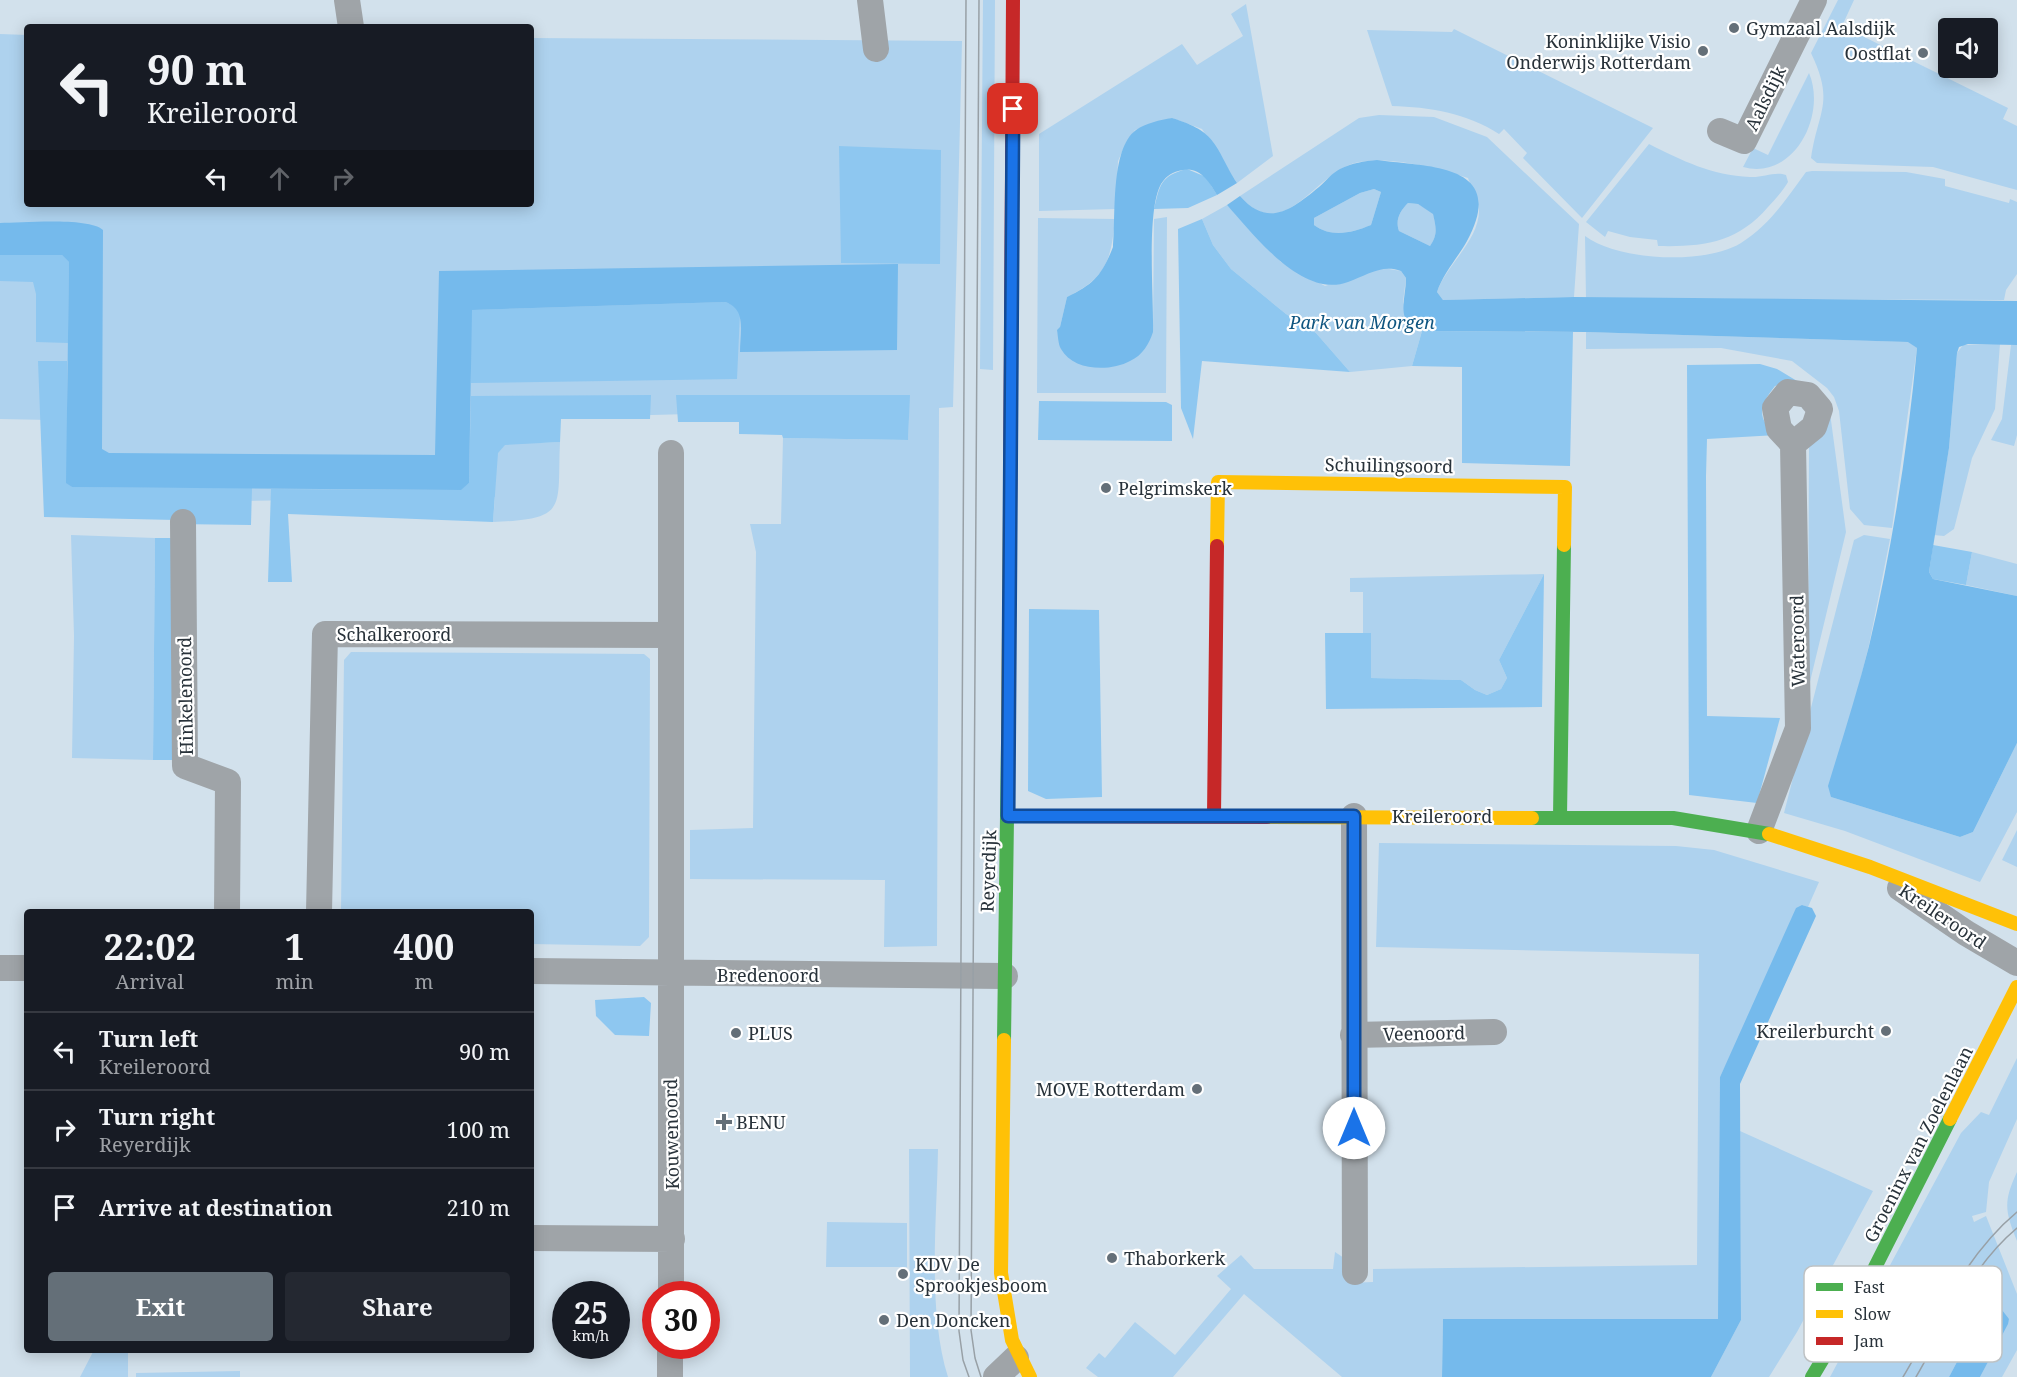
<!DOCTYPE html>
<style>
body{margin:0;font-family:"Noto Serif",serif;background:#242831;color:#f1f3f6;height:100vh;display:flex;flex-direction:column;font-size:22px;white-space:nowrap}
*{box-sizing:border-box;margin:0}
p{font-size:20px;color:#9ea1a6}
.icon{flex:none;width:33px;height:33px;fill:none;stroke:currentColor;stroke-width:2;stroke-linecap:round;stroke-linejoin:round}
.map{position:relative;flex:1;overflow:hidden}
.sheet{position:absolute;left:24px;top:909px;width:510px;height:444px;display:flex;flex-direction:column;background:#171b24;border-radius:6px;box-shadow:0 3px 15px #0003}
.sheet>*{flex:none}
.hud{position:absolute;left:24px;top:24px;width:510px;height:183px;border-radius:6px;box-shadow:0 3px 15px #0003;background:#171b24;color:#f1f3f6;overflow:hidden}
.fabs{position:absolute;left:1938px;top:18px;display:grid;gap:12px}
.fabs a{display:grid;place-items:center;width:60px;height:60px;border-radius:6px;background:#171b24;box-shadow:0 3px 15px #0003;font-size:30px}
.speed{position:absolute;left:552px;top:1281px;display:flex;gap:12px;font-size:30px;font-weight:700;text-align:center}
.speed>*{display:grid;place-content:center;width:78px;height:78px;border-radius:50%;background:#171b24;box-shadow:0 3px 15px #0003;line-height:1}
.speed small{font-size:15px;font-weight:400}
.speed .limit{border:9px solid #d22;background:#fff;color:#111}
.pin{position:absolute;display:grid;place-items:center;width:51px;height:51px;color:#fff;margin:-26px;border-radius:12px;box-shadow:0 3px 9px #0006}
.me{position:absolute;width:66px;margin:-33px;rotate:0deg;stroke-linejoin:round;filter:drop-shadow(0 0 4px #0008)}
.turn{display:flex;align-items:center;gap:21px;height:126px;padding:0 24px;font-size:27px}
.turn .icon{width:78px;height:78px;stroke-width:2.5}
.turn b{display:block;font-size:42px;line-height:51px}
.lanes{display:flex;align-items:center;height:57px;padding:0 24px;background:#0003;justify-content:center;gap:30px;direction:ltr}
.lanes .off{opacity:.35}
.eta{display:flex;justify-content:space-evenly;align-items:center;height:102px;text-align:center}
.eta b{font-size:36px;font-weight:700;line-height:42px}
.button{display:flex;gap:12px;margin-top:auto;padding:12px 24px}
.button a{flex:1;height:69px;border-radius:6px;background:#646f78;color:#fff;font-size:24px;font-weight:700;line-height:69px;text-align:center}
.button a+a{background:#242831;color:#f1f3f6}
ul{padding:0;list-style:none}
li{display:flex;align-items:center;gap:18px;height:78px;padding:0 24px;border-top:2px solid #363941}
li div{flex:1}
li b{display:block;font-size:22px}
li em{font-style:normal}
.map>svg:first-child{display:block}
.green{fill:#aed2ee}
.forest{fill:#8ec7f0}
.water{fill:#75baec;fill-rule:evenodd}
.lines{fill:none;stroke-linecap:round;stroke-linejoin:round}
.street{stroke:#9fa4a8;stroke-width:26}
.fast{stroke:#4caf50;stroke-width:14}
.slow{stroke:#ffc107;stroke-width:14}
.jam{stroke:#c62828;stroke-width:14}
.tram{stroke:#98a0a6;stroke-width:1.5}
.route-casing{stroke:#114b97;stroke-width:15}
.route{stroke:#1a73e8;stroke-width:10}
.poi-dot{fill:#646f78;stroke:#fff;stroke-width:2}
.labels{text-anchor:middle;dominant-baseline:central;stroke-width:4.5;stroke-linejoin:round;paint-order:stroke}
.poi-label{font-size:18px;fill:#28323a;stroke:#fff;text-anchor:start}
.street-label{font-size:18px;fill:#28323a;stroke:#fff}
.park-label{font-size:18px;font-style:italic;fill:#0f5580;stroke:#fff}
.key{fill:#fff;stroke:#bec2c4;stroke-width:1.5}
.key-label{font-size:16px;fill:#28323a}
</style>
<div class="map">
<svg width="2017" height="1377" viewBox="0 0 2017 1377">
<rect width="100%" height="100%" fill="#d2e1ec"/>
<!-- green -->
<path class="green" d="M983 0H995L993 370 980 369Z
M1838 0H1854L1842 26 2008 108 2003 119 2017 126V190L1933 167 1817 163 1811 158C1818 110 1835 103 1811 53Z
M1246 4 1273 156 1237 183 1202 129 1172 118 1135 130 1126 143 1118 161 1116 209 1039 211V134L1182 44 1197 65 1243 36 1231 14Z
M1454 29 1653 128 1582 218 1523 158 1527 153 1504 129 1499 134C1467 113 1429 107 1392 106L1367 30 1452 32Z
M0 34 27 35V204H531V38L962 41 953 407 939 408 937 946 884 947 885 880 690 879V830L753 828 756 552 750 524H781L783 438 908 440 909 408 540 418 538 443 560 442C557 509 569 519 493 522L495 497 47 504 49 420 0 419Z
M1809 73C1827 115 1794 181 1743 167L1753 148 1768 155Z
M1379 115 1434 117 1487 137 1579 224 1574 297 1443 300 1437 292C1446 265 1480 240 1479 209 1478 199 1471 187 1468 178 1438 168 1391 156 1359 162 1315 170 1285 248 1240 196L1359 118Z
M1649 144C1683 161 1711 175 1750 177 1762 178 1775 171 1786 175L1788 182C1783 191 1775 199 1768 207 1737 243 1703 247 1658 246L1657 240 1630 237 1608 231 1605 237 1586 222Z
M1812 171 1906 172 1945 179V186L2009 203 2010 199 2017 202V274L2006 290 2004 300 1586 298 1585 236C1619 261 1705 265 1741 243 1770 225 1786 199 1806 172Z
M1374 189 1381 192 1371 225C1351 233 1332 238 1314 225V218L1360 193Z
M1408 203 1418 204 1433 213C1436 227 1438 235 1430 246L1399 231C1395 220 1400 211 1408 203Z
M1227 205 1281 262 1325 286 1383 268 1401 271 1406 278 1403 302 1413 329 1422 331 1412 366 1350 372 1316 333 1286 314 1231 269 1213 245 1202 219Z
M1167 217 1166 393H1037L1038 218 1115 219C1111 261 1106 278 1067 297L1060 327 1153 332 1154 219Z
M1586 332 1909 342 1917 348 1892 528 1864 525 1850 509 1839 411 1834 397 1827 388 1792 361 1721 348 1586 349Z
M2000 344 1995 409 1972 458 1954 529 1944 536 1934 535 1949 448 1957 353 1963 345Z
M2011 345H2017V435L2014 446 1991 440 2002 419Z
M1830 413 1846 532 1808 690 1809 444Z
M71 535 155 538 153 760 72 758 74 636Z
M1864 535 1890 539 1869 645 1831 797 1960 837 1973 832 2017 743V812L1980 882 1845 831 1784 813 1854 540Z
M1972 552 2017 564V596L1966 585Z
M1544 574 1499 660 1507 678 1501 689 1487 695 1475 690 1461 680 1371 678V633H1363V592H1350V578Z
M351 652 644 654 650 659 649 937 640 946 531 944V912H341L344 660Z
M2017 830V867L2002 860Z
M1379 843 1676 846 1714 850 1819 882 1808 907 1802 905 1720 1077 1719 1319H1443L1442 1377H1342L1244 1294 1173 1377H1098L1086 1368 1099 1353 1105 1358 1135 1322 1175 1355 1231 1289 1217 1276 1241 1255 1254 1269H1333L1335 1252 1347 1260 1350 1283 1373 1282V1269L1697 1265 1699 954 1376 947Z
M2017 1058V1119L1989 1182 1986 1212 1972 1216 1974 1222 1986 1216 2017 1294V1350L2002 1377H1980L2009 1319 1986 1307 1949 1377H1830L1961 1133 1981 1112 1989 1115Z
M1740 1131 1873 1191 1797 1332 1769 1377H1711L1741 1320Z
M909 1149H938C937 1219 927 1311 948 1377H910Z
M2017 1172V1241C2005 1211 2003 1202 2017 1172Z
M827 1222 907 1223V1267H826Z
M94 1350H128V1377H80Z
M240 1371V1377H136V1373Z"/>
<!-- forest -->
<path class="forest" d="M839 146 941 150 940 264 841 263Z
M1187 169 1206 177 1217 195 1188 208 1154 209C1160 185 1160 176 1187 169Z
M1202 219 1213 245 1231 269 1286 314 1316 333 1350 372 1202 361 1193 439 1181 408 1178 229Z
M0 255H62L69 262 68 343 36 342V294L33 282 0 281Z
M725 302 735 306 740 313 737 379 471 383V310Z
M1422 331 1573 332 1570 466 1462 463V367L1412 366Z
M38 361H67V483L72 487 252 488 251 525 176 524 175 520 44 517Z
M1760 364 1777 369 1797 381 1775 386C1759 406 1756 419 1777 435L1707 439 1706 476 1707 716 1780 718 1757 803 1689 795 1687 365Z
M651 395 650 419H561L560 442 505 445 498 453 493 522 288 514 292 582H268L271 489 460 490 469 483 471 396Z
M676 395H910L908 440 783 438 782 435 739 434V422H678Z
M1039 401 1166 402 1172 405V441L1038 440Z
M155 538H176L175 760H153Z
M1933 545 1972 552 1966 585 1933 579 1929 572Z
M1544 574 1542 707 1326 709 1325 633H1371V678L1461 680 1475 690 1487 695 1501 689 1507 678 1499 660Z
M1029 609 1099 610 1102 797 1046 799 1028 791Z
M644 997 651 1003 649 1036 615 1035 596 1016 595 1000Z"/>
<!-- water -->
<path class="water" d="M1172 118C1218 132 1214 146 1237 183L1217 195C1210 183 1200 166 1183 170 1172 172 1167 175 1161 184 1146 211 1154 298 1153 332 1149 344 1143 355 1130 361 1110 372 1073 371 1061 349 1058 344 1058 335 1057 330L1060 327 1067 297C1094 284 1102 275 1113 247 1116 217 1110 149 1136 130 1146 123 1160 120 1172 118Z
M1377 160C1428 167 1509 163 1467 241 1458 257 1443 274 1437 292L1443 300 1574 297 2017 301V345L1968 344 1959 347 1957 353 1949 448 1929 572 1933 579 2017 596V743L1973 832 1960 837 1831 797 1828 786C1842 740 1857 693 1869 646 1892 549 1908 447 1917 348L1908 342 1586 332 1422 331C1394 323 1406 300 1406 278L1401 271C1381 264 1366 276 1348 282 1302 299 1254 235 1227 205L1240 196C1268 228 1291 210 1319 187 1326 181 1332 173 1340 169 1352 163 1364 161 1377 160ZM1374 189 1381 192 1371 225C1351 233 1332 238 1314 225V218L1360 193ZM1408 203 1418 204 1433 214C1436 227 1438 235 1430 246L1399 231C1395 220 1400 211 1408 203Z
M0 223C22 223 88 217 103 230L102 449 109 453 435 455 439 271 898 264 897 350 740 352C740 332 747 309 725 302L472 310 469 483 461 490 72 487 66 483 69 262 62 255H0Z
M1802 905 1812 908 1816 916 1740 1084 1741 1320 1711 1377H1442L1443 1319H1718L1720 1077 1796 908Z
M1986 1307 2002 1310 2009 1319 2008 1324 1980 1377H1949Z"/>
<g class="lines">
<!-- street -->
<path class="street" d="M347 0 351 27
M870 0 876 49
M1720 131 1744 141 1814 0
M671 453V1294
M183 522 185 766 228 782 227 912
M1354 816 1355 1272
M1759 831 1798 728 1793 444 1814 427 1820 409 1808 395 1788 392 1775 408 1779 429 1793 444
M1900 888 1966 933 2017 963
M319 912 325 634 670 635
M0 968H27
M531 971 1005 976
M1353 1035 1494 1032
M531 1238 672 1239
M670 1377V1346
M996 1377 1016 1358"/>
<!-- fast -->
<path class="fast" d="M1560 817 1564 545
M1532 818H1673L1769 834
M1004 1040 1008 743
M1812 1377 1861 1295 1950 1119"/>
<!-- slow -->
<path class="slow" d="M1217 546 1218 482 1565 487 1564 545
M1008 743 1010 514
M1267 817 1532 818
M1769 834 1870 867 2017 924
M1004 1040 1001 1273 1012 1340 1030 1377
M1950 1119 2017 987"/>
<!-- jam -->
<path class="jam" d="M1010 514 1013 0
M1008 816 1267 817
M1214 816 1217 546"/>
<!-- tram -->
<path class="tram" d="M966 0 959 1331 963 1360 969 1377
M979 0 971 1330 975 1358 981 1377
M1903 1377C1937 1320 1965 1255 2017 1212
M1916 1377C1945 1327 1971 1266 2017 1228"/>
</g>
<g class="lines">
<!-- route casing -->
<g class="route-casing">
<path id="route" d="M1013 109 1008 816H1354V1128"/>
</g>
<!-- route -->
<use href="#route" class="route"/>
</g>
<!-- markers -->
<g class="poi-dot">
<circle cx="1734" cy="28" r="6"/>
<circle cx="1703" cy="51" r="6"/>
<circle cx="1923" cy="53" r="6"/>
<circle cx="1106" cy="488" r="6"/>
<circle cx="1886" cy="1031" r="6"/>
<circle cx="736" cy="1033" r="6"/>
<circle cx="1197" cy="1089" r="6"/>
<path d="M721 1113h6v6h6v6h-6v6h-6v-6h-6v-6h6z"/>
<circle cx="1112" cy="1258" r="6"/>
<circle cx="903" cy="1274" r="6"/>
<circle cx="884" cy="1320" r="6"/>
</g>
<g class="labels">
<!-- poi labels -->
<g class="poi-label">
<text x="1746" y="28">Gymzaal Aalsdijk</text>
<text x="1691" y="41" text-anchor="end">Koninklijke Visio<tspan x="1691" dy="21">Onderwijs Rotterdam</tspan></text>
<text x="1911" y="53" text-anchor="end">Oostflat</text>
<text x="1118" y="488">Pelgrimskerk</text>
<text x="1874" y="1031" text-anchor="end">Kreilerburcht</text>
<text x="748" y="1033">PLUS</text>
<text x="1185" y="1089" text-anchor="end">MOVE Rotterdam</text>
<text x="736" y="1122">BENU</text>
<text x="1124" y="1258">Thaborkerk</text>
<text x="915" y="1264">KDV De<tspan x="915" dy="21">Sprookjesboom</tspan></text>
<text x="896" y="1320">Den Doncken</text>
</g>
<!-- street labels -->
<g class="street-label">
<text transform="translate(1765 98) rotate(-64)">Aalsdijk</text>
<text transform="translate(1389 465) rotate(1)">Schuilingsoord</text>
<text x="394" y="634">Schalkeroord</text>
<text transform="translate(1797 641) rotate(-91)">Wateroord</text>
<text transform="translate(185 696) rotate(-91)">Hinkelenoord</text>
<text x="1442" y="816">Kreileroord</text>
<text transform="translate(988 871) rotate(-88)">Reyerdijk</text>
<text transform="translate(1943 916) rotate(34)">Kreileroord</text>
<text x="768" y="975">Bredenoord</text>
<text transform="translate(1424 1033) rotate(-1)">Veenoord</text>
<text transform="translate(671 1134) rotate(-91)">Kouwenoord</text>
<text transform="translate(1918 1144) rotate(-63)">Groeninx van Zoelenlaan</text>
</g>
<!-- park labels -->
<g class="park-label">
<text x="1362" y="322">Park van Morgen</text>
</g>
</g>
<!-- legend -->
<rect x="1804" y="1266" width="198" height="96" rx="9" class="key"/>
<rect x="1816" y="1283" width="27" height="8" fill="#4caf50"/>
<rect x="1816" y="1310" width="27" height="8" fill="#ffc107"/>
<rect x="1816" y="1337" width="27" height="8" fill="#c62828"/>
<g class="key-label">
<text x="1854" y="1293">Fast</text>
<text x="1854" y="1320">Slow</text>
<text x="1854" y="1347">Jam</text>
</g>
</svg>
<div class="fabs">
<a><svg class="icon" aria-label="sound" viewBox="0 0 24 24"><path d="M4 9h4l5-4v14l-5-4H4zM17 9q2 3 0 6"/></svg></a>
</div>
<div class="speed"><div>25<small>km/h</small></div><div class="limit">30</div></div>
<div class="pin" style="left:1013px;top:109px;background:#d93025"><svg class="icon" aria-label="arrive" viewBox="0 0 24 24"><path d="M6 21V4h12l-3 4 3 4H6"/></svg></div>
<svg class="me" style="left:1354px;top:1128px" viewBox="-20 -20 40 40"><circle r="19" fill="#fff"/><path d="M0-13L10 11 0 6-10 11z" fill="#1a73e8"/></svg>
<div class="hud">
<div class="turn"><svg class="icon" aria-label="left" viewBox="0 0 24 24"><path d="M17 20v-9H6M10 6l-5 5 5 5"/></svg><div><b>90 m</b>Kreileroord</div></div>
<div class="lanes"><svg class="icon" aria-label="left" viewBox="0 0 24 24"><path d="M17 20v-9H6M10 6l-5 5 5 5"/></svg><svg class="icon off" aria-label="ahead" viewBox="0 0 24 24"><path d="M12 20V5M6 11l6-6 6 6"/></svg><svg class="icon off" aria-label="right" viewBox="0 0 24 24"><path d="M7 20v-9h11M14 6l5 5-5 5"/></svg></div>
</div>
<section class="sheet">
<div class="eta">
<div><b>22:02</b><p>Arrival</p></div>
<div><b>1</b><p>min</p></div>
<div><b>400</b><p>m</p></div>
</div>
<ul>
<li><svg class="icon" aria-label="left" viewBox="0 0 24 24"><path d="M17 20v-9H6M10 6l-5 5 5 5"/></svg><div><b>Turn left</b><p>Kreileroord</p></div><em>90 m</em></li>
<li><svg class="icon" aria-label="right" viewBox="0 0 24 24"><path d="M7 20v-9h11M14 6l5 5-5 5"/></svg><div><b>Turn right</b><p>Reyerdijk</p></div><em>100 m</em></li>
<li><svg class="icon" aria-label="arrive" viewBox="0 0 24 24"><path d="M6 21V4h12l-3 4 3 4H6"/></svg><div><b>Arrive at destination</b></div><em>210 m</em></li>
</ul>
<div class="button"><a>Exit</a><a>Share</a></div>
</section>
</div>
